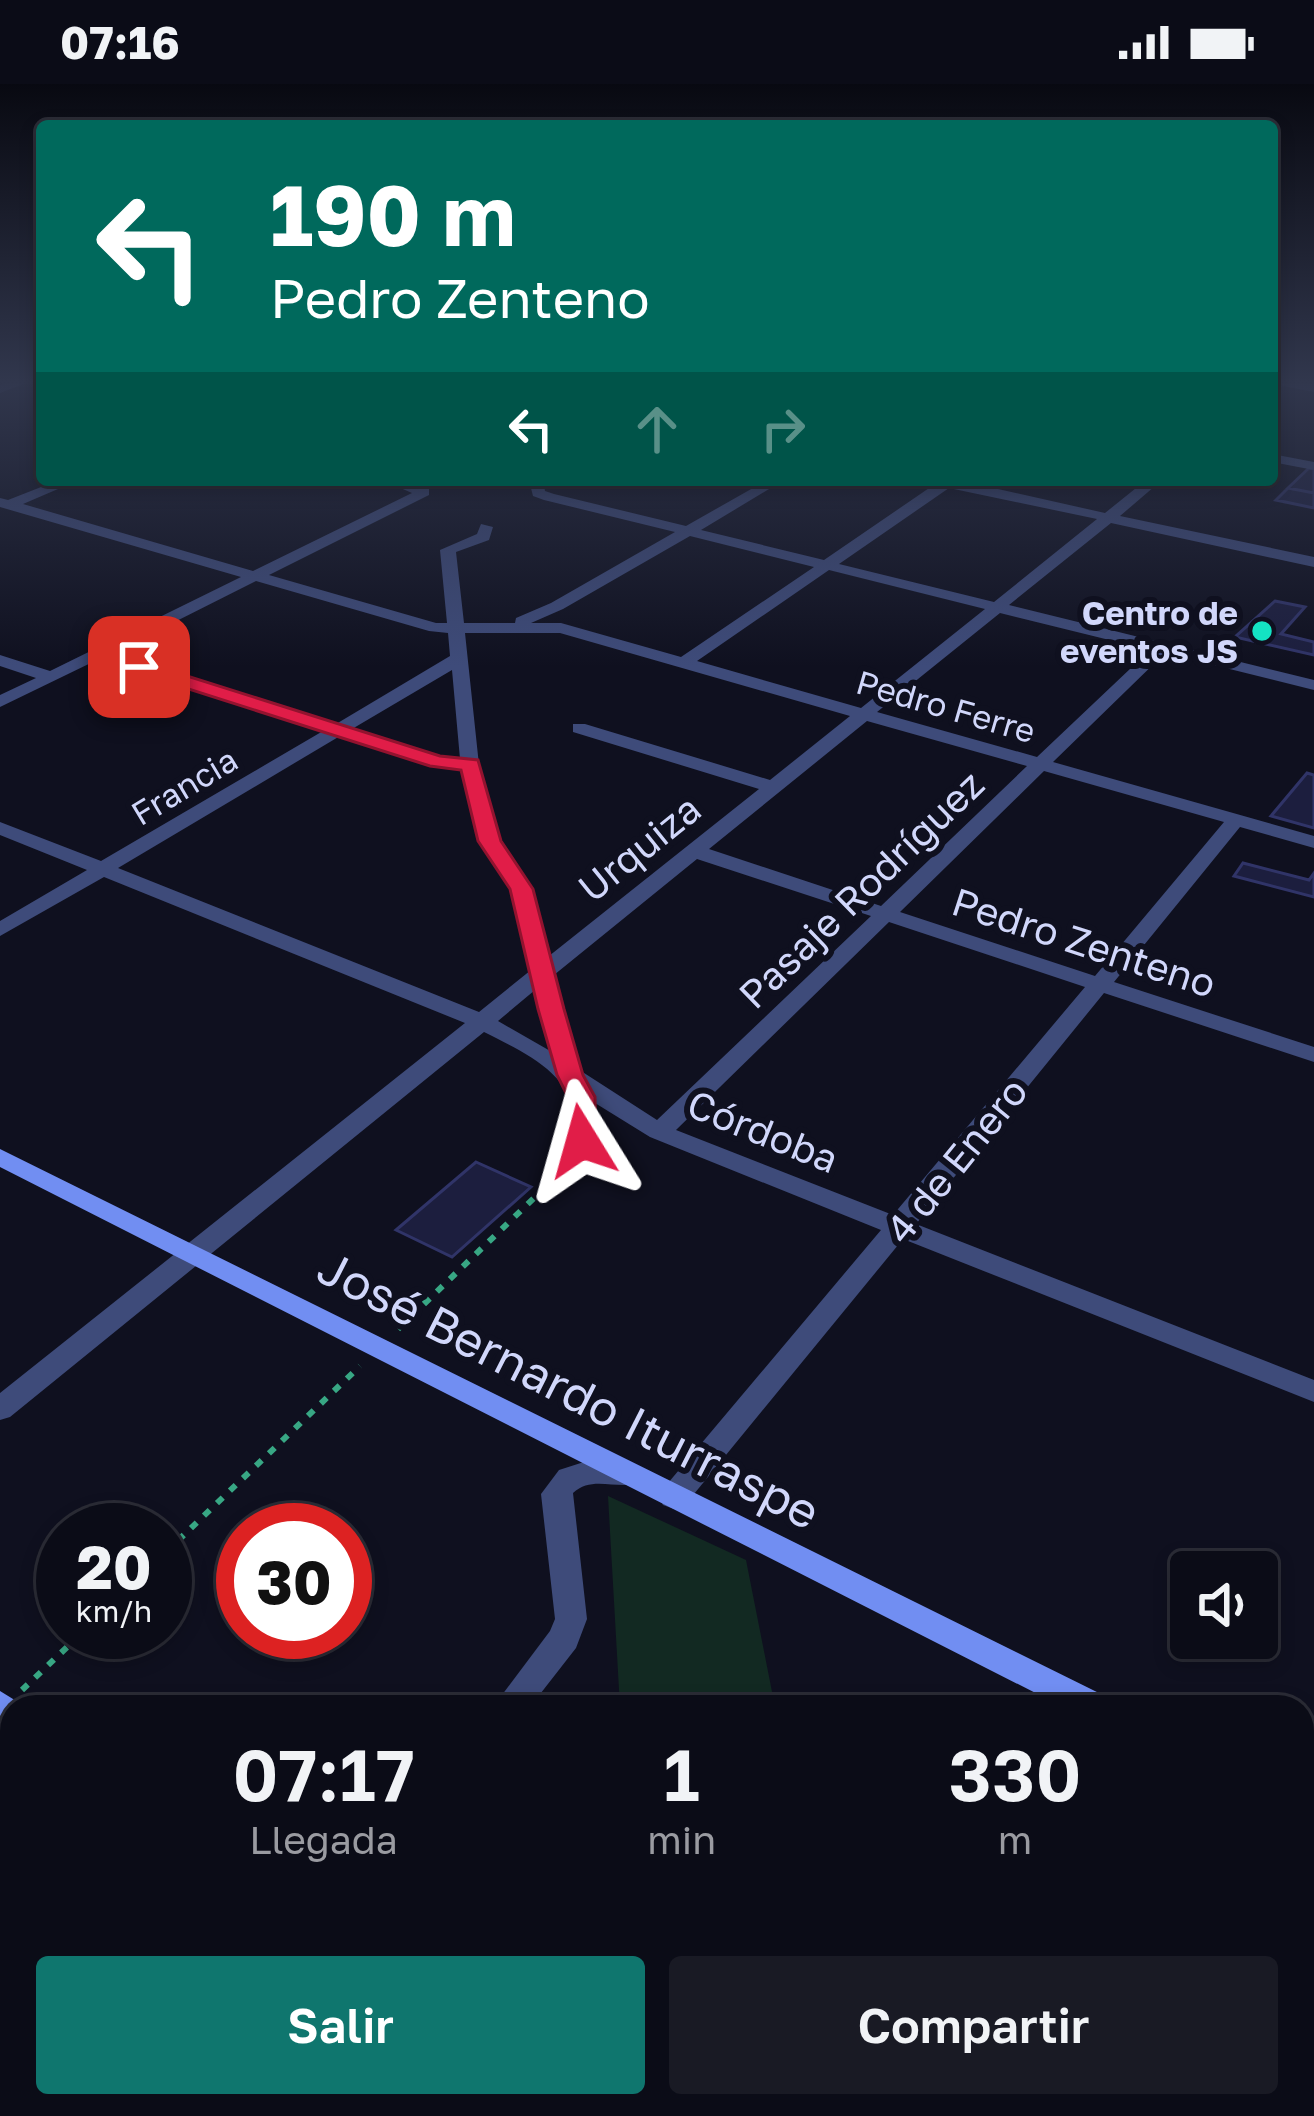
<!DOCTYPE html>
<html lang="es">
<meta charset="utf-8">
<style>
body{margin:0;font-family:"Golos Text",sans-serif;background:#191a24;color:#f1f3f6;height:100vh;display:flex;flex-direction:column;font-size:45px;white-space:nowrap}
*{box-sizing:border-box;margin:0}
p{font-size:39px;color:#9a9ba1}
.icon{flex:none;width:66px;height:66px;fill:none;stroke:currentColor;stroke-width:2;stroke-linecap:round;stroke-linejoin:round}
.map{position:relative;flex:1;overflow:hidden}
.details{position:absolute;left:0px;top:1611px;width:1314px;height:423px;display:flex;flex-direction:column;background:#0b0c17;border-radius:36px 36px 0 0;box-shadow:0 6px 18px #0003,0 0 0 3px #2b2c36}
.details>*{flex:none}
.hud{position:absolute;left:36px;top:36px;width:1242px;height:366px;border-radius:12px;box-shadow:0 6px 18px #0003,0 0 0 3px #2b2c36;background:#00695c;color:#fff;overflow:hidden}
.fabs{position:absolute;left:1170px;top:1467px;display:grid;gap:24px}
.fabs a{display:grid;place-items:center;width:108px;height:108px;border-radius:12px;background:#0b0c17;box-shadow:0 6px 18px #0003,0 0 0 3px #2b2c36;font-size:60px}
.speed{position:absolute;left:36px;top:1419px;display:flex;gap:24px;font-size:60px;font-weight:700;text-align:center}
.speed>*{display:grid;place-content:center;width:156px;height:156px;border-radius:50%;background:#0b0c17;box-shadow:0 6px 18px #0003,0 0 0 3px #2b2c36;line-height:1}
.speed small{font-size:30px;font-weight:400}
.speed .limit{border:18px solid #d22;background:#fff;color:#111}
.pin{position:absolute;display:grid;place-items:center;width:102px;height:102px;color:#fff;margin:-51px;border-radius:24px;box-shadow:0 6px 18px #0006}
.me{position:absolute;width:132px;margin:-66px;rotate:352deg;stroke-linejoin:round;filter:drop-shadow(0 0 9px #0008)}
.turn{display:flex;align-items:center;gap:42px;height:252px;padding:0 36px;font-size:54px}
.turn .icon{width:156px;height:156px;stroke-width:2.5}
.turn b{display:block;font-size:84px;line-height:102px}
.lanes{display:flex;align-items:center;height:114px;padding:0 36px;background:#0003;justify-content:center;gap:60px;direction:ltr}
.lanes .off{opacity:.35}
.eta{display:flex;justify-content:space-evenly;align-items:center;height:204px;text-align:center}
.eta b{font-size:72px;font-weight:600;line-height:84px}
.button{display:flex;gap:24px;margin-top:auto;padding:24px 36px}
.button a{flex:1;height:138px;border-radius:12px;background:#0f766e;color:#fff;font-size:48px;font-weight:600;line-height:138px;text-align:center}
.button a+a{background:#191a24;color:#f1f3f6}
.status{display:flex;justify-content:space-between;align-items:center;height:84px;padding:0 60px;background:#0b0c17;direction:ltr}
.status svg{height:33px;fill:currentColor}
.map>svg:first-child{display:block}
.green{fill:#122922}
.building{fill:#1c1e3e;stroke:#303468;stroke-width:3}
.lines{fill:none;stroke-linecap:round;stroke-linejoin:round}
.path-far1{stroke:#38a784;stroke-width:4.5;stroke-dasharray:6 9;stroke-linecap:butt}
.path{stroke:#38a784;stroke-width:6;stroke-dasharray:8 10;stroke-linecap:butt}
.street{fill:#3e4b7a;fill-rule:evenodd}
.secondary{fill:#718ef2;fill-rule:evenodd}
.route{fill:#e11d48;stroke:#92132f;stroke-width:3}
.poi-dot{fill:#14e3c3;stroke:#0f101f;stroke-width:4.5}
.labels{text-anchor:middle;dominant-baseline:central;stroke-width:12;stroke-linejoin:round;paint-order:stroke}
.far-poi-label{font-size:33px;font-weight:bold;fill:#d1d7fb;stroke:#0f101f;text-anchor:end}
.far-street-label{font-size:33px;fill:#d1d7fb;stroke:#0f101f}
.street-label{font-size:39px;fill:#d1d7fb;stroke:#0f101f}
.near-street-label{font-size:48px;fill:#d1d7fb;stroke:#0f101f}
</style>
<div class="status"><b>07:16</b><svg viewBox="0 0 49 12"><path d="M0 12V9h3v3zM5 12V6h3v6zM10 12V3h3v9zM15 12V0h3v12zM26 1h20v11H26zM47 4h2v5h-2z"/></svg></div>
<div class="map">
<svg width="1314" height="2032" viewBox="0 0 1314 2032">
<rect width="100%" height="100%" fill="#0f101f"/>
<!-- green -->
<path class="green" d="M608 1412 746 1476 775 1623H620Z
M664 2022H852L854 2032H678Z"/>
<!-- building -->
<path class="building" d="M1309 384 1314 385V409L1288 404Z
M1288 404 1314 409V424L1276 416Z
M1275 517 1305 523 1281 550 1314 558V571L1235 553Z
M1307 689 1314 691V744L1271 732Z
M1243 779 1309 796 1314 789V813L1234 792Z
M476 1078 531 1103 452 1173 396 1146Z"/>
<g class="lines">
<!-- path-far1 -->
<path class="path-far1" d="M558 1091 563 1086"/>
<!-- path -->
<path class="path" d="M398 1245 561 1088
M165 1469 360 1282
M22 1606 83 1548"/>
<!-- street -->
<path class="street" d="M8 299H26L0 309V301Z
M1281 299 1314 300V308L1283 302Z
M1272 370 1314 378V386L1272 378Z
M59 396H79L23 420 253 487 412 409 382 396H403L429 405V411L269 491 436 539H447L440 466 477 450 481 440 493 443 489 456 456 468 464 539H515L516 534 551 519 675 448 544 416 533 412 529 396H543L545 407 554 410 686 442 767 396H784L701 446 824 476 935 400 927 396H958L1105 429 1146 396H1162L1120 432 1314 473V483L1111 439 1009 521 1314 596V606L1165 569 1053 678 1314 752V764L1240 743 1114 898 1314 963V978L1104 909 916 1140 1314 1296V1318L903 1155 685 1421 674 1425 663 1421 659 1413 663 1405 881 1146 650 1053 595 1019 597 1035 589 1073 577 1081 568 1079 565 1073C567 1061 572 1048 573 1036 575 989 519 966 484 948L10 1333 0 1336V1309L465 939 104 793 0 852V837L87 786 0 751V738L101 777 323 647 99 575 0 623V611L36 594 0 582V571L50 587 241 493 0 423V414L8 416ZM949 404 1097 435 994 518 839 480ZM690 452 814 483 681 573 561 539H531L563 525ZM829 486 985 525 861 624 697 577ZM256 497 429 547 448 549 450 572 336 640 113 569ZM1000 529 1150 566 1037 673 877 628ZM465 549H560L850 632 770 696 585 640H573V648L759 705 549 872 532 805 500 757 479 681ZM452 586 460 675 440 673 352 645ZM867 637 1027 682 881 822 709 765ZM340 652 431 682 462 686 480 757 512 805 531 886 479 928 118 784ZM1044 687 1224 738 1095 892 900 828ZM697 775 871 832 657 1036 581 987 554 891ZM889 838 1085 903 893 1131 676 1046ZM535 906 552 968 498 937Z
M587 1377 639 1383 643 1391 639 1399C616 1406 592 1391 573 1409L587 1535 576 1564 530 1623H493L550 1547 555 1535 541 1410 559 1386Z
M162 2022H206L202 2032H158Z"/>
<!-- secondary -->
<path class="secondary" d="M0 1065 1107 1613 1112 1623H1063L0 1083Z
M0 1607 26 1623H12V1645L0 1640Z
M1302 1710 1314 1714V1748L1302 1744Z
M560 2022H610L614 2032H564Z"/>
</g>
<!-- sky -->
<linearGradient id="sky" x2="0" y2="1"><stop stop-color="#080911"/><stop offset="0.51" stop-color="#31374d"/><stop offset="1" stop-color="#31374d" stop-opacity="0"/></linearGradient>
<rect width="1314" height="583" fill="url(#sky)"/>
<!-- route -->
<path class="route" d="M132 579H146L440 672 478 676 501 757 533 805 564 925 583 991 595 1013 596 1057 592 1063H572L568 1013 557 991 538 925 510 805 478 757 461 686 430 682 132 587Z"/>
<!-- markers -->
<circle class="poi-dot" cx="1262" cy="547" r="12"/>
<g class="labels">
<!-- far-poi labels -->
<g class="far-poi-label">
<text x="1238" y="528">Centro de<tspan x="1238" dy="38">eventos JS</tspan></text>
</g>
<!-- far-street labels -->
<g class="far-street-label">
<text transform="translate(946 622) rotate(16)">Pedro Ferre</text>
<text transform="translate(184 702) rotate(-31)">Francia</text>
</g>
<!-- street labels -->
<g class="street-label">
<text transform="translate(639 764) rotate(-39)">Urquiza</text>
<text transform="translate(861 805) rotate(-44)">Pasaje Rodríguez</text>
<text transform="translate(1084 858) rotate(18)">Pedro Zenteno</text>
<text transform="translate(763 1047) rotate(22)">Córdoba</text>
<text transform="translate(956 1076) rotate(-51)">4 de Enero</text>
</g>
<!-- near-street labels -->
<g class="near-street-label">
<text transform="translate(569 1305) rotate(27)">José Bernardo Iturraspe</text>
</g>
</g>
</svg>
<div class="fabs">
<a><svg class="icon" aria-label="sound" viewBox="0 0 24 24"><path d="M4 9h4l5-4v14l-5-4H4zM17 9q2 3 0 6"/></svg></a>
</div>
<div class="speed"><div>20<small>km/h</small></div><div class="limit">30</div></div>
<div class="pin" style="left:139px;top:583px;background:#d93025"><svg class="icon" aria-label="arrive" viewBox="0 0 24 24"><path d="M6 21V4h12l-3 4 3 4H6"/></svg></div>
<svg class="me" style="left:582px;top:1057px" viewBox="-20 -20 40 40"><path d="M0-17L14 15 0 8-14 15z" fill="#e11d48" stroke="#fff" stroke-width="4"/></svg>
<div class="hud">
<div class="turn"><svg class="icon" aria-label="left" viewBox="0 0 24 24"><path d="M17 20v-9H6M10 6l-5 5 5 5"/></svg><div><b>190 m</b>Pedro Zenteno</div></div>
<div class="lanes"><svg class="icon" aria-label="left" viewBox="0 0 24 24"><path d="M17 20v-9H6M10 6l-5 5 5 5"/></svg><svg class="icon off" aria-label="ahead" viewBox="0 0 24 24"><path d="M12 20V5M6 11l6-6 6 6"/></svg><svg class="icon off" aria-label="right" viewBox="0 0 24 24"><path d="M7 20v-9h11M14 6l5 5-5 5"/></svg></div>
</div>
<section class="details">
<div class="eta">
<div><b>07:17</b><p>Llegada</p></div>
<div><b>1</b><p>min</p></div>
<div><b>330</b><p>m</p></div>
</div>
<div class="button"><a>Salir</a><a>Compartir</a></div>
</section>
</div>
